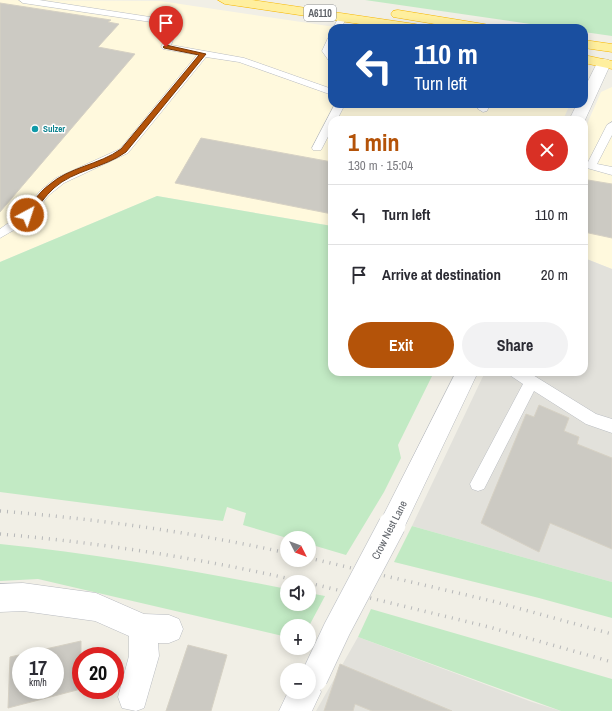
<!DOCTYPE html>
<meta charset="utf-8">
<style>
body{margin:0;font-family:"Archivo Narrow",sans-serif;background:#f2f2f3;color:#2b2b33;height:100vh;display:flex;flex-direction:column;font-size:15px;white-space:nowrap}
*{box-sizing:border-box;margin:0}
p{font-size:13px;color:#7c7c81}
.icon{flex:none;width:22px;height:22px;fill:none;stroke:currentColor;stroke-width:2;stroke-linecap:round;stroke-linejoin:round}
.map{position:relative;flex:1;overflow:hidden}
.details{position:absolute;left:328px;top:116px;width:260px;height:260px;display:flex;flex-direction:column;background:#fff;border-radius:12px;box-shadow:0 2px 10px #0003}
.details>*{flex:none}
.guide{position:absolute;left:328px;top:24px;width:260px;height:84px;border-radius:12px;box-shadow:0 2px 10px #0003;background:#1a4fa0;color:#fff;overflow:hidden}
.needle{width:26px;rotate:132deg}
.tools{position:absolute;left:280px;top:531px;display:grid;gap:8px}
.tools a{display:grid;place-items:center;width:36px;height:36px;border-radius:50%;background:#fff;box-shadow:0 2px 10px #0003;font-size:20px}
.speed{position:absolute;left:12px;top:647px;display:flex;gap:8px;font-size:20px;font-weight:700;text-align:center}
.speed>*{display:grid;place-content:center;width:52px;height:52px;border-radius:50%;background:#fff;box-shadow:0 2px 10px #0003;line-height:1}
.speed small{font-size:10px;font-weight:400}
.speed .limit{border:6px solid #d22;background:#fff;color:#111}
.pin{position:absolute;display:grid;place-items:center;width:34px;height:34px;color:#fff;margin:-41px -17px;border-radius:50% 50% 50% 0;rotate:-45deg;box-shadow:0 0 4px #0007}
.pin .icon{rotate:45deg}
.me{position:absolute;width:44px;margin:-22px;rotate:40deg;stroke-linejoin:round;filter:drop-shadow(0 0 3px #0008)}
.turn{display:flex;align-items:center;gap:14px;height:84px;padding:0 20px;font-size:18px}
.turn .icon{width:52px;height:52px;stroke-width:2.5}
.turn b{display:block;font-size:28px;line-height:34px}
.round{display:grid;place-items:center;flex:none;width:42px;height:42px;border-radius:21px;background:#f2f2f3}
.headline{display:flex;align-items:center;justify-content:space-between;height:68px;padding:0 20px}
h1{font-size:24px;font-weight:700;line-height:30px;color:#b45309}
.cta{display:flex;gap:8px;margin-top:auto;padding:8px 20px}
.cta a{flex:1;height:46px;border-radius:24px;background:#b45309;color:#fff;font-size:16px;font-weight:700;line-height:46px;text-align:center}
.cta a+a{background:#f2f2f3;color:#2b2b33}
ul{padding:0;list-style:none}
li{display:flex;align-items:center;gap:12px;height:60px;padding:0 20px;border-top:1px solid #e1e1e2}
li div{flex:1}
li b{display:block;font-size:15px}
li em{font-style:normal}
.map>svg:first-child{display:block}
.commercial{fill:#fff9dd}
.industrial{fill:#e2e1db}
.green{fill:#c2eac4}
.building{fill:#cccac3;stroke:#d6d1c4;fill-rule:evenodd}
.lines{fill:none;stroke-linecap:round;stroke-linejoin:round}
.service-casing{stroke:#b9bcc1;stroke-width:1}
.minor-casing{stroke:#b9bcc1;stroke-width:1}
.tertiary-casing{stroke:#b9bcc1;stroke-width:1}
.trunk-casing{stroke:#f7b600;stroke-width:1}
.service{fill:#fff;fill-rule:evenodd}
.minor{fill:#fff;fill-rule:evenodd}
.tertiary{fill:#fff;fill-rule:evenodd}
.trunk{fill:#ffef9e;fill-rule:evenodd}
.rail{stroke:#b7b8b9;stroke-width:3.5;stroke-dasharray:1 6;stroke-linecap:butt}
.tertiary-bridge-casing{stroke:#b9bcc1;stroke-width:28;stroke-linecap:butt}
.tertiary-bridge{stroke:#fff;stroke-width:27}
.route{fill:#b45309;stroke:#753606}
.culture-dot{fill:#0f9aa8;stroke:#fff;stroke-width:1.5}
.labels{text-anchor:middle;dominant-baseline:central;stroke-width:3;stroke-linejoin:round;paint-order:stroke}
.far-culture-label{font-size:9px;font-weight:bold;fill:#0d838f;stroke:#fff;text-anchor:start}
.shield{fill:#fff;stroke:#8e9195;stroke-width:1}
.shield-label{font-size:10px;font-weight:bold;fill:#5e6268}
.street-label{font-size:11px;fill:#5e6268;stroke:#fff}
</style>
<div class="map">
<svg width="612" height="711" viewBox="0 0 612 711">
<rect width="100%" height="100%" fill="#f1efe6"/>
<!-- commercial -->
<path class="commercial" d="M0 0 160 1 342 28H332V104H570L563 120H332V226L157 196 0 262Z
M612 87V269L584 258V131L601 92Z"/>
<!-- industrial -->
<path class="industrial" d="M584 258 612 269V582L412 526 485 372H584Z
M358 637 532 702 561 711H316Z"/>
<!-- green -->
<path class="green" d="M365 0H612V36L584 32V28H558Z
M157 196 332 226V372H434L398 445 401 458 384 492 346 555 309 544V538H287L243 525 246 513 227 507 223 521 0 492V262Z
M412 526 612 582V618L539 598 394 562Z
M0 544C97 554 192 570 287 589V604H309V593L325 596 309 626H287V637L38 579 0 581Z
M371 609 612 679V711H561L358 637Z"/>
<!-- building -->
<path class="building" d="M0 3 111 20 108 22 119 24 98 47 135 54 0 212Z
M201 138 332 162V214L175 183Z
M588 180 612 184V238L584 232Z
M539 405 569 418 564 431 579 437 577 444 612 458V549L550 523 539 552 481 523 526 414 534 417Z
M81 641V689L8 708 10 657ZM21 656H55V690H21Z
M188 645 227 655 211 711H166Z
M340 664 452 711H372L355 704 353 711H324Z"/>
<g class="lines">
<!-- service casing -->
<g class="service-casing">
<path id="service" d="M19 0H39L163 19C175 25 176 34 171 45L244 58 332 89V95L239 62 206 57 128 153 64 183 49 195 26 223 0 238V229L21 214 41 190 56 178 120 149 197 55 163 49 161 47C166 38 169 29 158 23L23 3Z
M343 14 347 17 341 28H333L340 15Z
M332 35V62L329 61 322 51 328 38Z
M335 104H345L337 120H332V129L321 150H313L312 148Z
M480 104H490L487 111 483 112 478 109Z
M612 122V135L597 164 612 167V175L587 168 586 166 607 125Z
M509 372H528L596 414 612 419V433L586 424 534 391 484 489 478 491 472 489 470 484 523 384 511 376Z"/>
</g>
<!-- minor casing -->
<g class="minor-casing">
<path id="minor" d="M23 583 96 593 144 614 169 615 179 619 183 629 179 639 169 643H158L159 656 144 708 136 711 122 708 118 697 129 656V636L95 621 23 611 0 612V584Z"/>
</g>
<!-- tertiary casing -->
<g class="tertiary-casing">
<path id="tertiary" d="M604 59 609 60 611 63 585 120 584 122V120H569L577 104H584V89L597 63 599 60Z
M456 372H478L401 534 392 538 383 534 379 525 383 516Z
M309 678 317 681 321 692 312 711H279L288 692H309Z"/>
</g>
<!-- trunk casing -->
<g class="trunk-casing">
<path id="trunk" d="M218 0H252L415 24 420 25 422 28H387L225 4Z
M398 10 484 24 489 25 491 28H459L393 17 391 14 393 11Z
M584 40 612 44V52L584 48Z
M584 55 612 61V69L584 63Z"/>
</g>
<!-- service -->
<use href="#service" class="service"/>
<!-- minor -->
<use href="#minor" class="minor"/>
<!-- tertiary -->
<use href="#tertiary" class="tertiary"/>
<!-- trunk -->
<use href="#trunk" class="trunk"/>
<!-- rail -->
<path class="rail" d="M0 511C97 519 192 532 287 553
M0 534C103 543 204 559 304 582
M309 558 492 601 612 634
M309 583 489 627 612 662"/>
<!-- tertiary-bridge casing -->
<g class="tertiary-bridge-casing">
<path id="tertiary-bridge" d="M314 678 337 629 392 525"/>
</g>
<!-- tertiary-bridge -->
<use href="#tertiary-bridge" class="tertiary-bridge"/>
</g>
<!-- route -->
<path class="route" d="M166 45 206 54 126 152C104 168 74 170 54 188 45 196 37 208 30 217H24V213C32 204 39 192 49 185 69 167 99 165 121 149L199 55 164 48 163 47Z"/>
<!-- markers -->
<circle class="culture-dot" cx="35" cy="129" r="4"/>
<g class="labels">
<!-- far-culture labels -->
<g class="far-culture-label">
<text x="43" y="129">Sulzer</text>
</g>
<!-- shield labels -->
<rect class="shield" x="304" y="5" width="32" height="16" rx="3"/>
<g class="shield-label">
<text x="320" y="13">A6110</text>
</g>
<!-- street labels -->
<g class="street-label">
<text transform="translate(389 530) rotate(-63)">Crow Nest Lane</text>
</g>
</g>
</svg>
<div class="tools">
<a><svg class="needle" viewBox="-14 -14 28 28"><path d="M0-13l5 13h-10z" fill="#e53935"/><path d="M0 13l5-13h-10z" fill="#7c7c81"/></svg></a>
<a><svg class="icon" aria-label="sound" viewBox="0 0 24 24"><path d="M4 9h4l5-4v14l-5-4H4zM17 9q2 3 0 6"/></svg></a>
<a>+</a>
<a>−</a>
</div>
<div class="speed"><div>17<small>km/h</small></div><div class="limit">20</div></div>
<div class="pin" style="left:166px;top:47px;background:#d93025"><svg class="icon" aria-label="arrive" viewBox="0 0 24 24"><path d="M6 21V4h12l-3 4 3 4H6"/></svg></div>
<svg class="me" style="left:27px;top:215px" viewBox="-20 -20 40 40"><circle r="17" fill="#b45309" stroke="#fff" stroke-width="3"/><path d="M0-11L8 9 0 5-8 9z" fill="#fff"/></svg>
<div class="guide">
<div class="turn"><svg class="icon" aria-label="left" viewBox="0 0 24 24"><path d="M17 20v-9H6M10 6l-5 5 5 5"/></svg><div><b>110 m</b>Turn left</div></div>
</div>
<section class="details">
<div class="headline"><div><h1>1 min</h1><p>130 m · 15:04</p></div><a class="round" style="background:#d93025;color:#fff"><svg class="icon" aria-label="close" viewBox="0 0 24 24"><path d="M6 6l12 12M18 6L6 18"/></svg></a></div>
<ul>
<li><svg class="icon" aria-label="left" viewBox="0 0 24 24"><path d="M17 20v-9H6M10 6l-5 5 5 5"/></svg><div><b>Turn left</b></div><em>110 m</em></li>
<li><svg class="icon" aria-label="arrive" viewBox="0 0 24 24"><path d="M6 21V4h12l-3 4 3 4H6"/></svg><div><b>Arrive at destination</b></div><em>20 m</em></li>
</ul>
<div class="cta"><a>Exit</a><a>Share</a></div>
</section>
</div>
